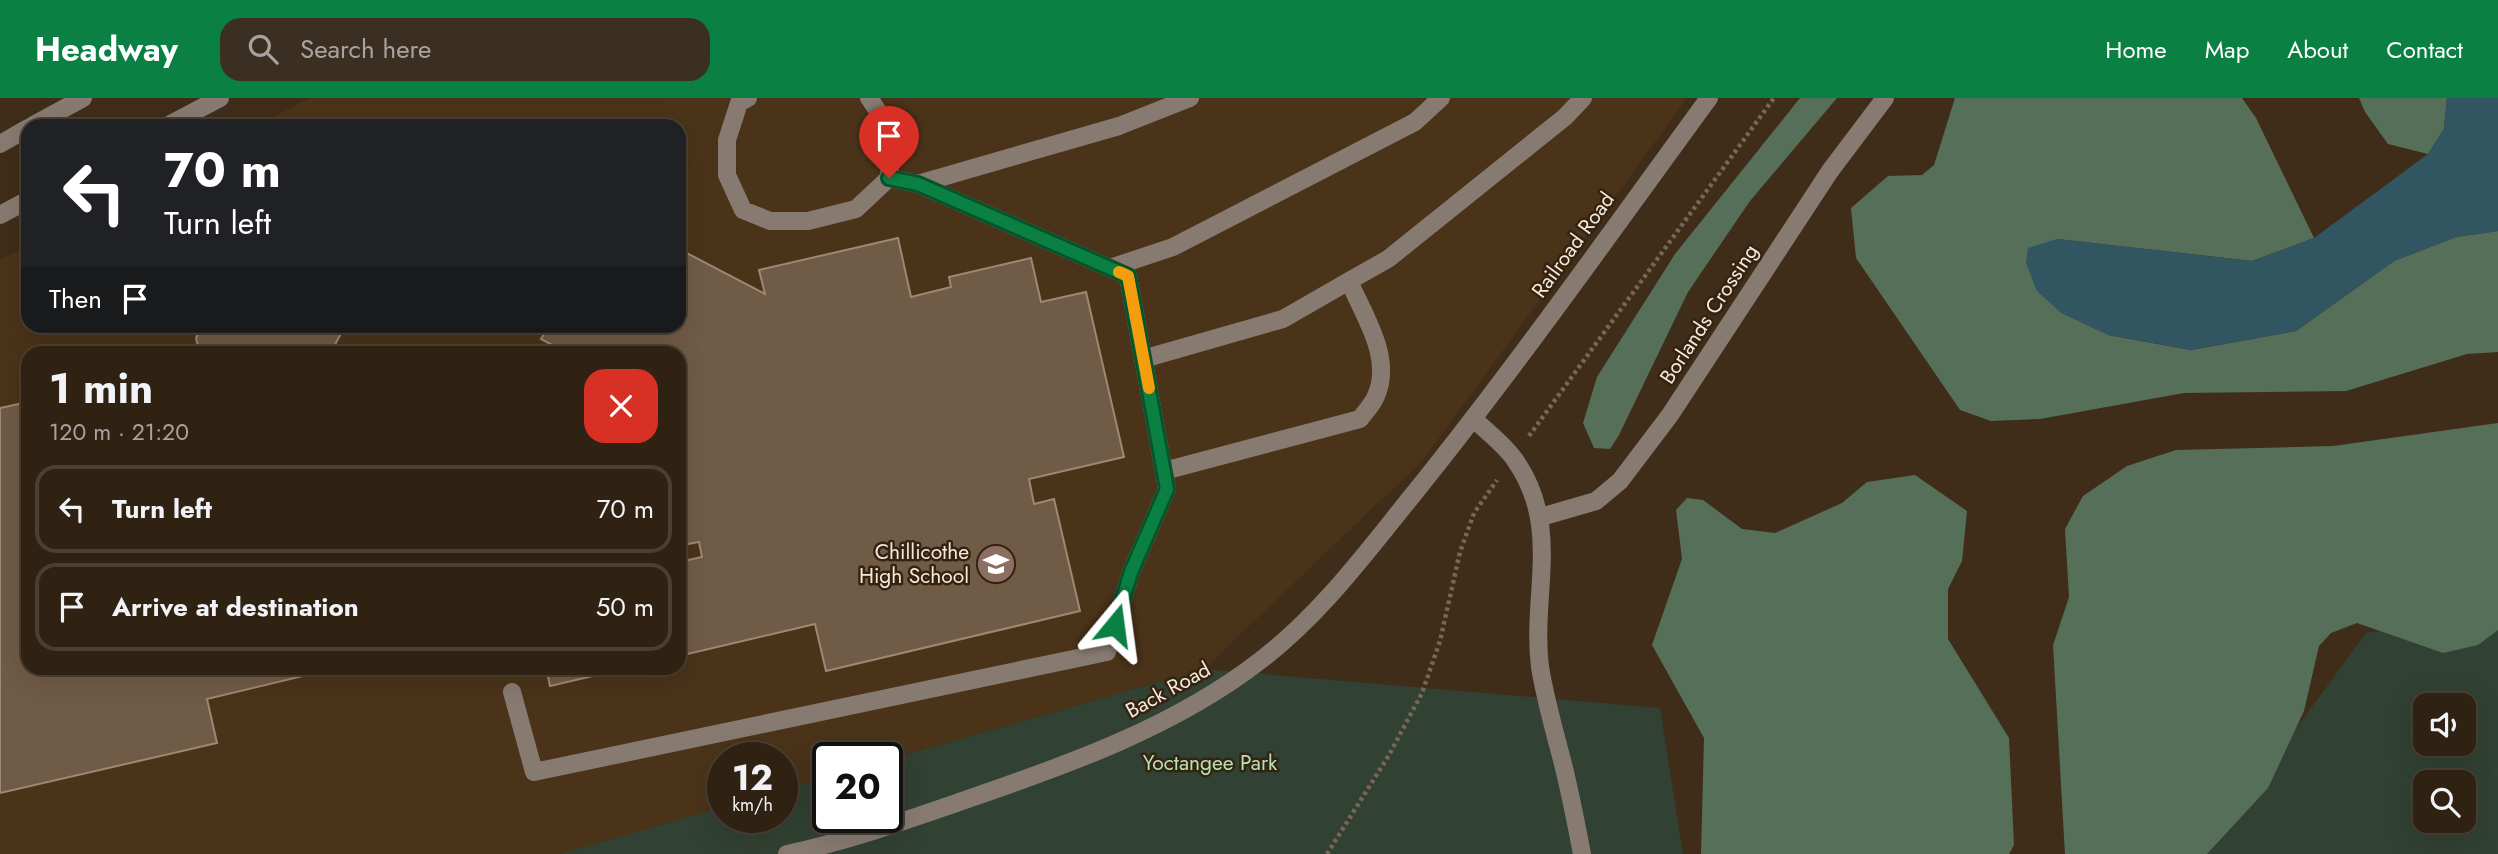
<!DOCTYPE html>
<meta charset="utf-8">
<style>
body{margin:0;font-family:Jost,sans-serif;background:#3b2f21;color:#f1f3f6;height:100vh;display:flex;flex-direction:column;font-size:26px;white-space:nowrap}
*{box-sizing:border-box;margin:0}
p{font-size:23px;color:#a7a4a0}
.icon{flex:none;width:38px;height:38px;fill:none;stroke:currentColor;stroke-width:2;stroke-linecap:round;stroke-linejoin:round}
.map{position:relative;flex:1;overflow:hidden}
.side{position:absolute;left:21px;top:248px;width:665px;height:329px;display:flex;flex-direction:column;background:#2f2213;border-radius:21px;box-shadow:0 7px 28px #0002,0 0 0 2px #4a3f33}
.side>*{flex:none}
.guide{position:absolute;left:21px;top:21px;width:665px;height:214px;border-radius:21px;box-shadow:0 7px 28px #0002,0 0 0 2px #4a3f33;background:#202124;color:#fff;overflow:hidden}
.tools{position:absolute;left:2413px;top:595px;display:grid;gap:14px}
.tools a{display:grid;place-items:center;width:63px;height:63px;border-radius:14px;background:#2f2213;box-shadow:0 7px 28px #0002,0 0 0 2px #4a3f33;font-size:35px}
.speed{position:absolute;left:707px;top:644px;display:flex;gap:14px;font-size:35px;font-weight:700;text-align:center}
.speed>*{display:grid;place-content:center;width:91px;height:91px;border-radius:50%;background:#2f2213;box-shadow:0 7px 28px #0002,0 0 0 2px #4a3f33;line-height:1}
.speed small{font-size:18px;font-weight:400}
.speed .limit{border:4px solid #111;border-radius:10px;background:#fff;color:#111}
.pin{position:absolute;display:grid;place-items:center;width:60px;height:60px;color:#fff;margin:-72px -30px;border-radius:50% 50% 50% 0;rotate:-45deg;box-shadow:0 0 7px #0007}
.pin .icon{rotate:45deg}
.me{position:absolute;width:77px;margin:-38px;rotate:16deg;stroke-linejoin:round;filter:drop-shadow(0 0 5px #0008)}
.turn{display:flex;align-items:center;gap:24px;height:147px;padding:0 28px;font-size:32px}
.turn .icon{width:91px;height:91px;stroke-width:2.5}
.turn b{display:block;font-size:49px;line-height:60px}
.then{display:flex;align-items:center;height:66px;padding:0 28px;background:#0003;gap:14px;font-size:26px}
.round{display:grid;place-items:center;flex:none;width:74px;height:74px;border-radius:21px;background:#3b2f21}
.headline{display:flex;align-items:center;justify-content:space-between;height:119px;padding:0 28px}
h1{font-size:42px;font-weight:700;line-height:52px}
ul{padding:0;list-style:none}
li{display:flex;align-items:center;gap:21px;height:88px;margin:0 14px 10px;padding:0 14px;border:4px solid #4a3f33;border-radius:21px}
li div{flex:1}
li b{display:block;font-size:26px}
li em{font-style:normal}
header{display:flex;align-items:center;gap:42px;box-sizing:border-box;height:98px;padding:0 35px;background:#0b8043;color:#fff}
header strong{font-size:33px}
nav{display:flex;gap:38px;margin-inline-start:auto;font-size:24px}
.search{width:490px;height:63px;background:#3b2f21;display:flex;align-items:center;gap:18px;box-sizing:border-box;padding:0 24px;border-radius:21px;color:#a7a4a0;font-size:26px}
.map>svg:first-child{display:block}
.built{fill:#4a3319;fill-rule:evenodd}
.green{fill:#314133;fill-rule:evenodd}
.forest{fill:#566f59}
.water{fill:#315662}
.building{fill:#705b46;stroke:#9f8873;stroke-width:2}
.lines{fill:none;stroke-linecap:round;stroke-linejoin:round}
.path{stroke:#786756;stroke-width:4.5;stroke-dasharray:3.5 3.5;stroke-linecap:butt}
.minor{stroke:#877b71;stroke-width:18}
.route-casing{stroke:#07532c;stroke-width:18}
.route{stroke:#0b8043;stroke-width:12}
.slow{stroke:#f59e0b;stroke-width:12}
.labels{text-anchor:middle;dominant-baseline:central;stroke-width:5;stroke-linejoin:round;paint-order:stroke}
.street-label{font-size:21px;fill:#f5e9dd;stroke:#352310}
.poi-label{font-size:21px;fill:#f5e9dd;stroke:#352310;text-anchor:end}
.park-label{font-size:21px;fill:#b3e3b8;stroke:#352310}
</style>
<header>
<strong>Headway</strong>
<div class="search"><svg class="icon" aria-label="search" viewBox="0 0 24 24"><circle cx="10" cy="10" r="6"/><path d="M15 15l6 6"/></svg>Search here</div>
<nav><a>Home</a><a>Map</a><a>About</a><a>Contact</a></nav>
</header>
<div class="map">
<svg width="2498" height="756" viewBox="0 0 2498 756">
<rect width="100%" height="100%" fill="#3f2d19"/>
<!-- built -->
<path class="built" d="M310 0H1687L1423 362 1204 571 887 662V660H828V679L782 692V660H723V709L560 756H0V162L28 147V228H679V28H256ZM28 256H679V570H28Z"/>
<!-- green -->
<path class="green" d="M2498 513V756H2204L2366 535ZM2426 607H2464V646H2426ZM2426 684H2464V723H2426Z
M1204 571 1660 610 1683 756H560L723 709V719H782V692L828 679V719H887V662Z"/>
<!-- forest -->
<path class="forest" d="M1800 0H1837L1750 103 1688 194 1619 337 1610 351 1594 350 1583 325 1597 279 1675 156Z
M1955 0H2242L2256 20 2314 140 2252 163 2057 141 2108 237 2191 252 2296 233 2394 163 2456 139 2498 133V254L2467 256 2346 293 2184 295 2040 321 1991 323 1960 312 1856 160 1851 110 1888 78 1922 77 1934 67Z
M2359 0H2447L2444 31 2428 56 2388 46 2365 14Z
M2498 325V532L2478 547 2443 555 2357 525 2331 535 2319 548 2304 613 2268 690 2207 756H2065L2053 547 2069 499 2065 431 2083 398 2127 368 2176 352 2333 348Z
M1915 377 1967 413 1962 463 1948 491V541L2009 640 2014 747 2009 756H1701L1704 640 1652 547 1682 461 1676 412 1687 400 1703 402 1742 431 1775 435 1842 405 1867 384Z"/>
<!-- water -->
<path class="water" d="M2447 0H2498V133L2456 139 2394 163 2296 233 2191 252 2108 237 2061 215 2037 193 2026 165 2028 150 2057 141 2252 163 2314 140 2428 56 2444 31Z"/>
<!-- building -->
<path class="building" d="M898 140 911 199 951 189 949 179 1031 160 1041 204 1086 194 1124 359 1029 381 1034 406 1054 401 1080 513 826 573 815 526 679 558V464L702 459 699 444 682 447 679 432V256H569L541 241 548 229 544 228H679V151L765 196 759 172Z
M202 228H345L330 256H200L196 240Z
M346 228H363L359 234Z
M28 304V570H336L207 601 217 645 0 695V310Z
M546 570H627L550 588Z"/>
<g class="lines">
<!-- path -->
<path class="path" d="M1529 338 1774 0
M1327 756 1389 657 1422 595 1440 543 1460 454 1474 415 1497 382"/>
<!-- minor -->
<path class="minor" d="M748 0 739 5 727 42V77L743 112 770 123H808L856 111 889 80C892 42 892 32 869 0
M32 28 83 0
M167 28 220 0
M0 46 28 30
M918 86 1119 28 1190 0
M0 117 28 102
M1110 170 1173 149 1415 24 1441 0
M1143 261 1283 221 1349 183 1388 161 1565 19 1583 0
M1474 321C1487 334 1505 347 1515 362 1562 429 1531 496 1540 569 1545 600 1554 632 1562 662 1570 693 1576 725 1582 756
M1164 373 1360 321C1365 314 1373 306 1376 298 1393 260 1364 218 1349 183
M1541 419 1596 403 1620 383 1670 317 1830 73 1885 0
M512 594 534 674 1107 554 1131 474 1167 391 1128 178 918 86 889 80
M787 756C848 743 907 722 965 702 1067 667 1175 629 1261 562 1321 516 1365 456 1412 398 1516 269 1611 134 1709 0"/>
</g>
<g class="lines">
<!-- route casing -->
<g class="route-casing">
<path id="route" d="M889 80 918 86 1128 178 1167 391 1131 474 1115 527"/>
</g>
<!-- route -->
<use href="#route" class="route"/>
<!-- slow -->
<path class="slow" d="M1119 174 1128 178 1149 290"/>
</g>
<!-- icons -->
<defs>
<g id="school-disc" transform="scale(2.0125)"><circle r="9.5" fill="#8d6e63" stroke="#352310"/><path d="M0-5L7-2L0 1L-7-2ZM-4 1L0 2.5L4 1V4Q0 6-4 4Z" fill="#fff"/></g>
</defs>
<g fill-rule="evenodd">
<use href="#school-disc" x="996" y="466"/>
</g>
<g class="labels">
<!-- street labels -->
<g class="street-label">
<text transform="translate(1573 147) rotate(-54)">Railroad Road</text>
<text transform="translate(1709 216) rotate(-57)">Borlands Crossing</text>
<text transform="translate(1168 592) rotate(-29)">Back Road</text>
</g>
<!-- poi labels -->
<g class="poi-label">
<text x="969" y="454">Chillicothe<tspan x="969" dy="24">High School</tspan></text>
</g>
<!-- park labels -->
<g class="park-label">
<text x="1210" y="665">Yoctangee Park</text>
</g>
</g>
</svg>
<div class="tools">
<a><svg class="icon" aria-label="sound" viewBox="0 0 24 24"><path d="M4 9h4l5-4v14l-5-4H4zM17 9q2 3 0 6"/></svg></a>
<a><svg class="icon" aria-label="search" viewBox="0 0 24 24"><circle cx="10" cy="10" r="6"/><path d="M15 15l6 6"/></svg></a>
</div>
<div class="speed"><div>12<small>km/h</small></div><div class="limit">20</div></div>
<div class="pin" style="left:889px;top:80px;background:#d93025"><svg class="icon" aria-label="arrive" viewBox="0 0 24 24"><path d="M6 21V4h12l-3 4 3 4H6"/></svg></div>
<svg class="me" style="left:1115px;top:527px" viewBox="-20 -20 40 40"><path d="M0-17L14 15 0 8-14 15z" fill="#0b8043" stroke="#fff" stroke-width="4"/></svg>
<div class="guide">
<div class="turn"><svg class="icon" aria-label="left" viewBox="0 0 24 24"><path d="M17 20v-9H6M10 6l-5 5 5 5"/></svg><div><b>70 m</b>Turn left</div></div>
<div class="then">Then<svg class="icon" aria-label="arrive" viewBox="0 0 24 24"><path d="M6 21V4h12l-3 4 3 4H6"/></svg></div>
</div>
<section class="side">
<div class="headline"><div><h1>1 min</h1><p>120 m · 21:20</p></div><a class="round" style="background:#d93025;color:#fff"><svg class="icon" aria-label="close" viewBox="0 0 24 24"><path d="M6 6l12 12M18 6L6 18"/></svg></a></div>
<ul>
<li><svg class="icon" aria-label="left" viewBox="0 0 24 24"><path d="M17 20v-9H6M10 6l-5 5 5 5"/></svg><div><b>Turn left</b></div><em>70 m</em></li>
<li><svg class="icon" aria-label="arrive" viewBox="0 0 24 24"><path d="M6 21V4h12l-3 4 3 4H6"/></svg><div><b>Arrive at destination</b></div><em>50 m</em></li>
</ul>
</section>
</div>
